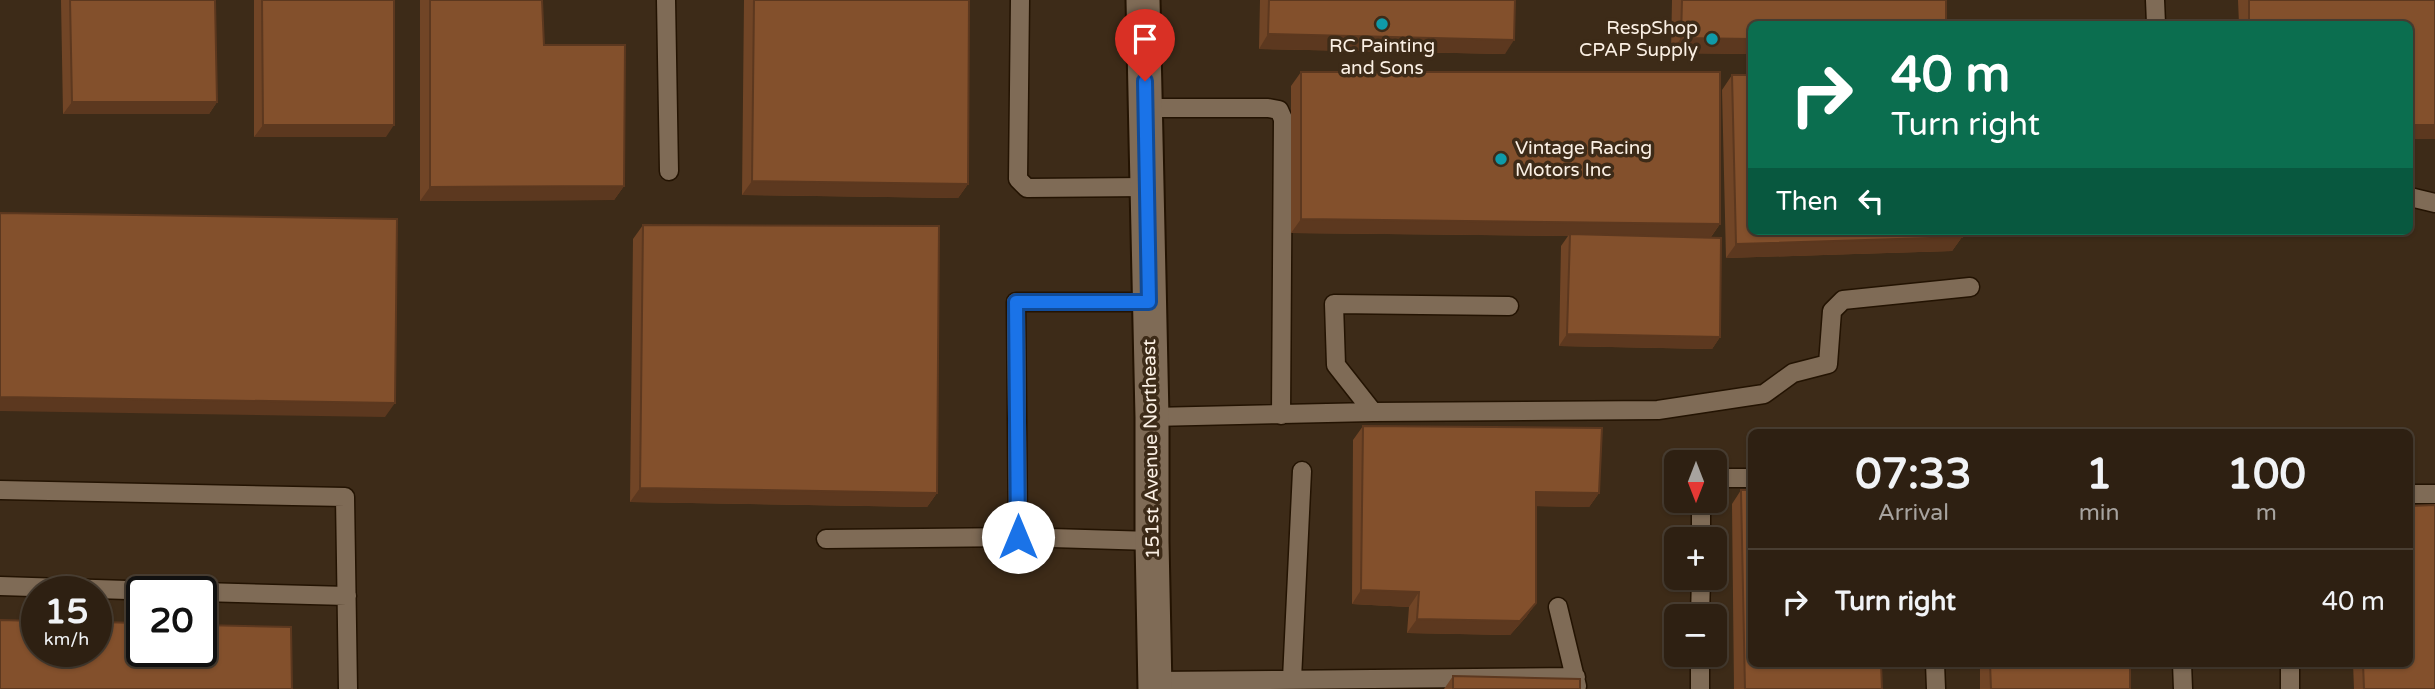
<!DOCTYPE html>
<meta charset="utf-8">
<style>
body{margin:0;font-family:"Varela Round",sans-serif;background:#3a2d20;color:#f1f3f6;height:100vh;display:flex;flex-direction:column;font-size:26px;white-space:nowrap}
*{box-sizing:border-box;margin:0}
p{font-size:23px;color:#a7a39f}
.icon{flex:none;width:38px;height:38px;fill:none;stroke:currentColor;stroke-width:2;stroke-linecap:round;stroke-linejoin:round}
.map{position:relative;flex:1;overflow:hidden}
.drawer{position:absolute;left:1748px;top:429px;width:665px;height:238px;display:flex;flex-direction:column;background:#2e2012;border-radius:10px;box-shadow:0 2px 5px #0004,0 0 0 2px #493e32}
.drawer>*{flex:none}
.guide{position:absolute;left:1748px;top:21px;width:665px;height:214px;border-radius:10px;box-shadow:0 2px 5px #0004,0 0 0 2px #493e32;background:#0b6e4f;color:#fff;overflow:hidden}
.needle{width:46px;rotate:180deg}
.controls{position:absolute;left:1664px;top:450px;display:grid;gap:14px}
.controls a{display:grid;place-items:center;width:63px;height:63px;border-radius:10px;background:#2e2012;box-shadow:0 2px 5px #0004,0 0 0 2px #493e32;font-size:35px}
.speed{position:absolute;left:21px;top:576px;display:flex;gap:14px;font-size:35px;font-weight:700;text-align:center}
.speed>*{display:grid;place-content:center;width:91px;height:91px;border-radius:50%;background:#2e2012;box-shadow:0 2px 5px #0004,0 0 0 2px #493e32;line-height:1}
.speed small{font-size:18px;font-weight:400}
.speed .limit{border:4px solid #111;border-radius:10px;background:#fff;color:#111}
.pin{position:absolute;display:grid;place-items:center;width:60px;height:60px;color:#fff;margin:-72px -30px;border-radius:50% 50% 50% 0;rotate:-45deg;box-shadow:0 0 7px #0007}
.pin .icon{rotate:45deg}
.me{position:absolute;width:77px;margin:-38px;rotate:0deg;stroke-linejoin:round;filter:drop-shadow(0 0 5px #0008)}
.turn{display:flex;align-items:center;gap:24px;height:147px;padding:0 28px;font-size:32px}
.turn .icon{width:91px;height:91px;stroke-width:2.5}
.turn b{display:block;font-size:49px;line-height:60px}
.then{display:flex;align-items:center;height:66px;padding:0 28px;background:#0003;gap:14px;font-size:26px}
.eta{display:flex;justify-content:space-evenly;align-items:center;height:119px;text-align:center}
.eta b{font-size:42px;font-weight:700;line-height:49px}
ul{padding:0;list-style:none}
li{display:flex;align-items:center;gap:21px;height:105px;padding:0 28px;border-top:2px solid #493e32}
li div{flex:1}
li b{display:block;font-size:26px}
li em{font-style:normal}
.map>svg:first-child{display:block}
.lines{fill:none;stroke-linecap:round;stroke-linejoin:round}
.lane-casing{stroke:#231302;stroke-width:21}
.street-casing{stroke:#231302;stroke-width:37}
.lane{stroke:#7f6b56;stroke-width:18}
.street{stroke:#7f6b56;stroke-width:33}
.wall{fill:#714526}
.shaded-wall{fill:#5c381f}
.building{fill:#83502c;stroke:#5c381f;stroke-width:2}
.route-casing{stroke:#114b97;stroke-width:18}
.route{stroke:#1a73e8;stroke-width:12}
.culture-dot{fill:#0f9aa8;stroke:#3d2b18;stroke-width:2.5}
.labels{text-anchor:middle;dominant-baseline:central;stroke-width:7;stroke-linejoin:round;paint-order:stroke}
.poi-label{font-size:19px;fill:#fbf0e4;stroke:#3d2b18;text-anchor:end}
.street-label{font-size:19px;fill:#fbf0e4;stroke:#3d2b18}
</style>
<div class="map">
<svg width="2435" height="689" viewBox="0 0 2435 689">
<rect width="100%" height="100%" fill="#3d2b18"/>
<g class="lines">
<!-- lane casing -->
<g class="lane-casing">
<path id="lane" d="M666 0 669 171
M1020 0 1018 179 1027 188 1147 187
M2155 0 2156 24
M1145 108H1268L1279 110 1283 119 1281 415
M2410 197 2435 203
M1149 302H1016L1018 537 1152 541
M1373 412 1658 410 1764 394 1793 373 1828 364 1832 311 1843 300 1970 287
M1152 417 1373 412 1336 365 1334 304 1509 306
M1715 478H1752
M0 490 345 497 348 689
M2410 494H2435
M826 539 1018 537
M1701 539V500
M0 586 191 592
M201 592 347 596
M1558 607 1577 686
M1700 616 1701 578
M1935 663 1936 689
M2182 663 2183 689
M2290 663V689
M1292 679 1302 471
M1155 681 1576 677
M1700 689V654"/>
</g>
<!-- street casing -->
<g class="street-casing">
<path id="street" d="M1143 0 1152 417V541L1155 689"/>
</g>
<!-- lane -->
<use href="#lane" class="lane"/>
<!-- street -->
<use href="#street" class="street"/>
</g>
<!-- wall -->
<path class="wall" d="M61 0H215L217 102 209 114H63Z
M254 0H394L386 137H254Z
M420 0H542L544 45 624 186 614 200 420 201Z
M744 0H969L968 184 958 198 742 195Z
M1260 0H1515L1505 54 1259 49Z
M1672 0H1946L1752 24V54L1671 53Z
M2238 0H2435V139H2410V24H2239Z
M1301 72 1720 224 1711 237 1720 337 1712 349 1559 346 1561 246 1568 236 1291 233V86Z
M1732 75 1962 237 1952 251 1726 258 1722 90Z
M643 225 937 493 927 507 630 502 633 239Z
M1363 426 1599 493 1589 507 1536 506V603L1526 617 1510 635 1407 633 1409 607 1352 604 1353 440Z
M1741 490 1882 689H1734L1732 504Z
M1980 663H2130V689H1980Z
M2353 663H2410L2435 689H2354Z
M1453 676 1580 689H1444Z"/>
<!-- shaded-wall -->
<path class="shaded-wall" d="M1268 34 1514 40 1505 54 1259 49Z
M1681 38 1752 39V54L1671 53Z
M72 102H217L209 114H63Z
M263 125H394L386 137H254Z
M2410 125H2435V139H2410Z
M752 181 968 184 958 198 742 195Z
M624 186 614 200 420 201 430 187Z
M1301 219 1720 224 1710 238 1570 234 1568 236 1291 233Z
M1962 237 1952 251 1726 258 1736 244Z
M1567 334 1720 337 1712 349 1559 346Z
M0 397 395 403 385 417 0 411Z
M640 488 937 493 927 507 630 502Z
M1536 492 1599 493 1589 507 1526 506Z
M1361 590 1419 592 1409 607 1352 604Z
M1536 603 1526 617 1510 635 1407 633 1417 619Z"/>
<!-- building -->
<path class="building" d="M70 0H215L217 102H72Z
M262 0H394V125H263Z
M430 0H542L544 45H625L624 186 430 187Z
M754 0H969L968 184 752 181Z
M1269 0H1515L1514 40 1268 34Z
M1682 0H1946V24H1752V39L1681 38Z
M2249 0H2435V125H2410V24H2249Z
M1301 72H1720V224L1301 219Z
M1732 75H1752V231H1962V237L1736 244Z
M0 213 397 219 395 403 0 397Z
M643 225 939 226 937 493 640 488Z
M1570 234 1721 238 1720 337 1567 334Z
M1363 426 1602 428 1599 493 1536 492V603L1520 621 1417 619 1419 592 1361 590Z
M1741 490H1752V663H1881L1882 689H1745Z
M2435 505V689H2364L2363 663H2410V506Z
M0 620 37 621V651H96V622L142 623V651H201V625L291 627 292 689H0Z
M1990 663H2130V689H1991Z
M1453 676 1580 679V689H1453Z"/>
<g class="lines">
<!-- route casing -->
<g class="route-casing">
<path id="route" d="M1018 537 1016 302H1149L1145 81"/>
</g>
<!-- route -->
<use href="#route" class="route"/>
</g>
<!-- markers -->
<g class="culture-dot">
<circle cx="1382" cy="24" r="7"/>
<circle cx="1712" cy="39" r="7"/>
<circle cx="1501" cy="159" r="7"/>
</g>
<g class="labels">
<!-- poi labels -->
<g class="poi-label">
<text x="1698" y="28">RespShop<tspan x="1698" dy="22">CPAP Supply</tspan></text>
<text x="1382" y="46" text-anchor="middle">RC Painting<tspan x="1382" dy="22">and Sons</tspan></text>
<text x="1515" y="148" text-anchor="start">Vintage Racing<tspan x="1515" dy="22">Motors Inc</tspan></text>
</g>
<!-- street labels -->
<g class="street-label">
<text transform="translate(1151 449) rotate(-91)">151st Avenue Northeast</text>
</g>
</g>
</svg>
<div class="controls">
<a><svg class="needle" viewBox="-14 -14 28 28"><path d="M0-13l5 13h-10z" fill="#e53935"/><path d="M0 13l5-13h-10z" fill="#a7a39f"/></svg></a>
<a>+</a>
<a>−</a>
</div>
<div class="speed"><div>15<small>km/h</small></div><div class="limit">20</div></div>
<div class="pin" style="left:1145px;top:81px;background:#d93025"><svg class="icon" aria-label="arrive" viewBox="0 0 24 24"><path d="M6 21V4h12l-3 4 3 4H6"/></svg></div>
<svg class="me" style="left:1018px;top:537px" viewBox="-20 -20 40 40"><circle r="19" fill="#fff"/><path d="M0-13L10 11 0 6-10 11z" fill="#1a73e8"/></svg>
<div class="guide">
<div class="turn"><svg class="icon" aria-label="right" viewBox="0 0 24 24"><path d="M7 20v-9h11M14 6l5 5-5 5"/></svg><div><b>40 m</b>Turn right</div></div>
<div class="then">Then<svg class="icon" aria-label="left" viewBox="0 0 24 24"><path d="M17 20v-9H6M10 6l-5 5 5 5"/></svg></div>
</div>
<section class="drawer">
<div class="eta">
<div><b>07:33</b><p>Arrival</p></div>
<div><b>1</b><p>min</p></div>
<div><b>100</b><p>m</p></div>
</div>
<ul>
<li><svg class="icon" aria-label="right" viewBox="0 0 24 24"><path d="M7 20v-9h11M14 6l5 5-5 5"/></svg><div><b>Turn right</b></div><em>40 m</em></li>
</ul>
</section>
</div>
